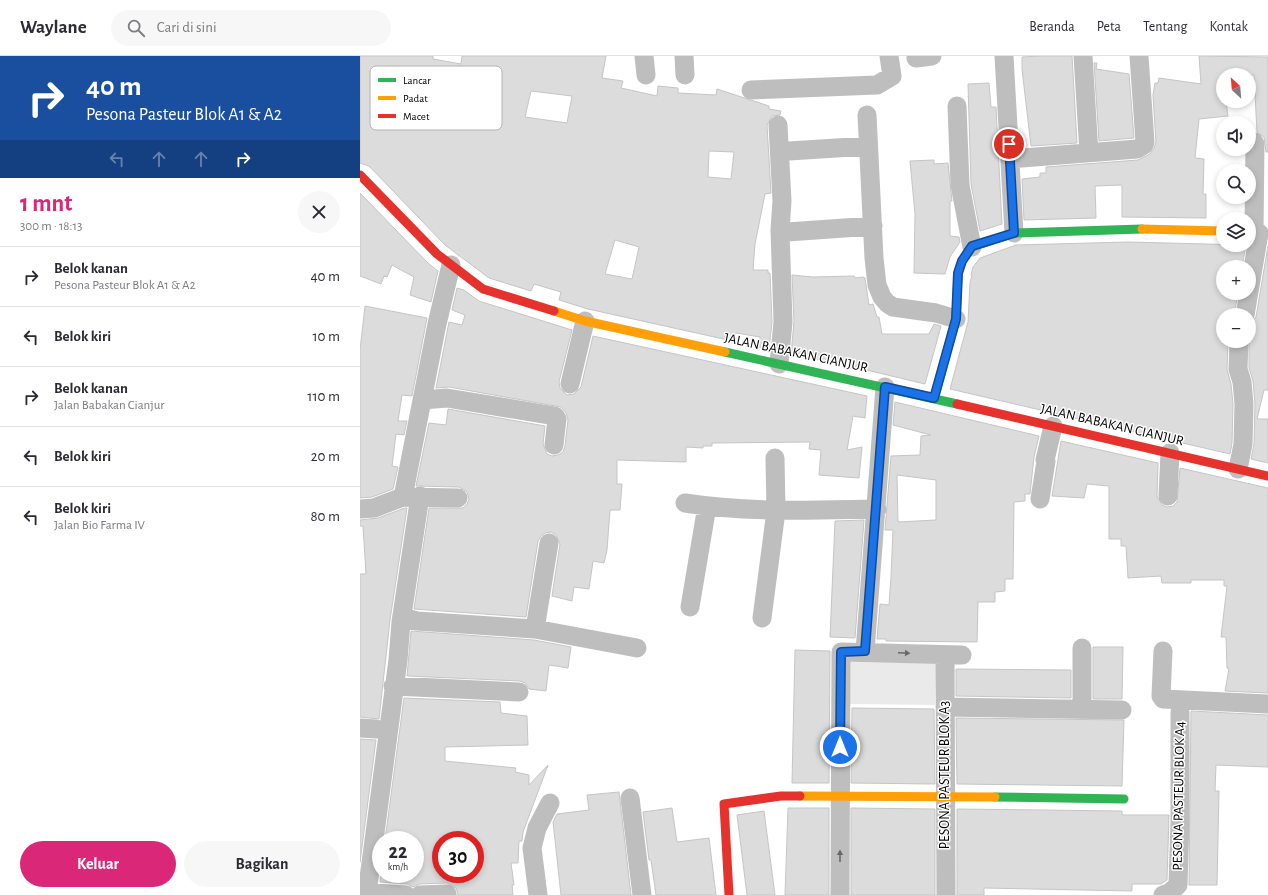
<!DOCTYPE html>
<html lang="id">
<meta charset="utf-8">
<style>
body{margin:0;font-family:"Alegreya Sans",sans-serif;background:#f7f7f7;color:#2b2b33;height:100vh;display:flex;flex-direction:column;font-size:15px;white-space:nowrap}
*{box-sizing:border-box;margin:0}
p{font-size:13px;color:#7c7c81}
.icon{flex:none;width:22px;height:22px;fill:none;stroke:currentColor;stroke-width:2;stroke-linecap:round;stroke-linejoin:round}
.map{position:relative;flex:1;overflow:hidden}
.details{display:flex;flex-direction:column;background:#fff;width:360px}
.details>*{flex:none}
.hud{background:#1a4fa0;color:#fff;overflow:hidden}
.needle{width:26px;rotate:334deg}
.tools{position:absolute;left:856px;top:12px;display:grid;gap:8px}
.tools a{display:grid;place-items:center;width:40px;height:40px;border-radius:50%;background:#fff;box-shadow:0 2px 6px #0003;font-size:20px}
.speed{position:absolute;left:12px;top:775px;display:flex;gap:8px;font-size:20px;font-weight:700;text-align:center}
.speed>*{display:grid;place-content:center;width:52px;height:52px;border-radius:50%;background:#fff;box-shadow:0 2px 6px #0003;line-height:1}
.speed small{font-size:10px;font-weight:400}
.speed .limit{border:6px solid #d22;background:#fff;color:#111}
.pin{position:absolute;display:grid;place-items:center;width:34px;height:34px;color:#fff;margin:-17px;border:2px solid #fff;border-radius:50%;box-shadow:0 1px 4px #0007}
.me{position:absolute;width:44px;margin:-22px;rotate:0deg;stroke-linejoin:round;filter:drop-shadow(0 0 3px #0008)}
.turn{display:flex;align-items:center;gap:14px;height:84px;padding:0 20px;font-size:18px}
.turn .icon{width:52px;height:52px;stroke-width:2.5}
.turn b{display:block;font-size:28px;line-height:34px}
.lanes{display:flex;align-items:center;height:38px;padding:0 20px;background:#0003;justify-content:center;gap:20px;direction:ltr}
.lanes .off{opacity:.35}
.round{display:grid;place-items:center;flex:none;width:42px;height:42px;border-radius:21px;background:#f7f7f7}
.overview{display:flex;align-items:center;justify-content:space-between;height:68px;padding:0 20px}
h1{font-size:24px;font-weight:700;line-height:30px;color:#db2777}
.primary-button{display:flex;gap:8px;margin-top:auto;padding:8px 20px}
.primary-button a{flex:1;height:46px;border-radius:24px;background:#db2777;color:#fff;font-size:16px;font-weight:700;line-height:46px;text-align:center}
.primary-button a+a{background:#f7f7f7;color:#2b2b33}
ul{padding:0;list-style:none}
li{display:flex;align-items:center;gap:12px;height:60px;padding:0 20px;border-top:1px solid #e1e1e2}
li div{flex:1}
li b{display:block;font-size:15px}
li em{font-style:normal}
header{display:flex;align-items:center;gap:24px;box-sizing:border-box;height:56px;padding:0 20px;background:#fff;border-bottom:1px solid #e1e1e2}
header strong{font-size:19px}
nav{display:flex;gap:22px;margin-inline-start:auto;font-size:14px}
.search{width:280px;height:36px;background:#f7f7f7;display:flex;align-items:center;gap:10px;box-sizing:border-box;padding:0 14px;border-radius:22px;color:#7c7c81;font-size:15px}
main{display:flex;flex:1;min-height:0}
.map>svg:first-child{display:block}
.green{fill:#eaeaea}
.building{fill:#dcdcdc;stroke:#c5c5c5;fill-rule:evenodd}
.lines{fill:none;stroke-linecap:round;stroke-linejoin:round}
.street{stroke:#bebebe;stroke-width:19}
.fast{stroke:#30b455;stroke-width:9}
.slow{stroke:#ff9f0a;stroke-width:9}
.jam{stroke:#e5322d;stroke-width:9}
.oneway{fill:#686868}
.route-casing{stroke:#114b97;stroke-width:10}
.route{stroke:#1a73e8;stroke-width:7}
.labels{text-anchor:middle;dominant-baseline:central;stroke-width:3;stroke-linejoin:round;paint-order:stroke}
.street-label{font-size:14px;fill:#000;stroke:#fff}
.key{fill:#fff;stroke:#b2b2b2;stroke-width:1}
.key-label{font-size:11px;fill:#000}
</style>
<header>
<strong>Waylane</strong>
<div class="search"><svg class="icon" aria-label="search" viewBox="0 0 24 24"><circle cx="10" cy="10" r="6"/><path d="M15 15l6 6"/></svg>Cari di sini</div>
<nav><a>Beranda</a><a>Peta</a><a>Tentang</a><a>Kontak</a></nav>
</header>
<main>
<section class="details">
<div class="hud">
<div class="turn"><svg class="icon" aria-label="right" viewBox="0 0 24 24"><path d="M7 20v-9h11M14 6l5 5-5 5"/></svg><div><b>40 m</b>Pesona Pasteur Blok A1 &amp; A2</div></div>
<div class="lanes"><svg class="icon off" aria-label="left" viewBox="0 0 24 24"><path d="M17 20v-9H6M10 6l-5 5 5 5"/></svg><svg class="icon off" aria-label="ahead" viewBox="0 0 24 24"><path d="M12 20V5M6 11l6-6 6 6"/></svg><svg class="icon off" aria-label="ahead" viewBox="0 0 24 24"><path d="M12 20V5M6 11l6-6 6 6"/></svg><svg class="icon" aria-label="right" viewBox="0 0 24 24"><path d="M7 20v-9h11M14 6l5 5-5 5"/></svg></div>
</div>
<div class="overview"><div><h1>1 mnt</h1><p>300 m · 18:13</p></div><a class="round"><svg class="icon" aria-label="close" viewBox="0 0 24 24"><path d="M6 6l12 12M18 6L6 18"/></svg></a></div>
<ul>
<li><svg class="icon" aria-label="right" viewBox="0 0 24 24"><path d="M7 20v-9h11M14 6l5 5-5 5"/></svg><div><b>Belok kanan</b><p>Pesona Pasteur Blok A1 &amp; A2</p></div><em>40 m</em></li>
<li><svg class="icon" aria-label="left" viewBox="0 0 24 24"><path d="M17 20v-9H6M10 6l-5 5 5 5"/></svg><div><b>Belok kiri</b></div><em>10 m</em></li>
<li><svg class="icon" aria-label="right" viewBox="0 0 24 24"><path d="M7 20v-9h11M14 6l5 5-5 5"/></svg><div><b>Belok kanan</b><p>Jalan Babakan Cianjur</p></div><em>110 m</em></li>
<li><svg class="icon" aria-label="left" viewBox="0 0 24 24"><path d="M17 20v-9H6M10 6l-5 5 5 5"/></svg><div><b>Belok kiri</b></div><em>20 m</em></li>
<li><svg class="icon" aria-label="left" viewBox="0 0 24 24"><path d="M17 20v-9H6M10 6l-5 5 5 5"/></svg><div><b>Belok kiri</b><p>Jalan Bio Farma IV</p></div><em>80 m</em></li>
</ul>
<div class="primary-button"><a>Keluar</a><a>Bagikan</a></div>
</section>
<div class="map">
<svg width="908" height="839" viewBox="0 0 908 839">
<rect width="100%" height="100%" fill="#fff"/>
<!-- green -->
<path class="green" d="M490 606 576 607 575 649 489 648Z"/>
<!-- building -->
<path class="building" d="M0 0H73V3L101 8 102 0H246L242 22 263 25 261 32 297 40 298 30 318 32V37L356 39 357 33 409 50V53L421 55 420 59 412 60 407 69 411 137 405 138 395 188 393 214H408V217H410L412 266 409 293 399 291 400 281 376 277 374 284H368L228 253 199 244 201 236 174 228 171 235 129 222 85 189 9 110 0 107ZM171 35 212 40 207 67 165 61ZM349 95 374 96 371 123 348 121ZM255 184 279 191 272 223 245 218Z
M680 0H712L717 87 671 90 662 13V1Z
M839 0 908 1V96H906L904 81 897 76 894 19H863V45H866L868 60 839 63 835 102 844 103 843 138H846V162L762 161V129L735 130 736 162 664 164 662 123 680 121V117H686V111L778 104 790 98 794 92 796 86 793 39 795 27H798L799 22 841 28Z
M734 7H737L736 13 769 18 774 82 739 85Z
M629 27 631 51H636L642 168 620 175 611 128 608 28Z
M574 104V108L588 107 592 145H590V180L599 181 600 186 590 201 585 218 554 217 555 158 550 105Z
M0 137 68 207 78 215 71 246 50 239 54 221 32 209 27 221 24 220 21 228 0 220Z
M768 186 886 189 882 211H863V237H878L874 259H863V285H868L867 313 871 328 873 348 872 387 870 398 590 333 608 266 610 227 612 219H611L613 211 620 202 656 189Z
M908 190V334H904L897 363H908V407L891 403 894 388 895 348 893 325 889 312V269L896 261Z
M432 219 453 221 494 220 495 222 503 221 505 222 509 249 513 248 517 261H519L522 278H569L574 268 581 270 565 328 494 311 495 306 467 301 466 305 431 298 434 266Z
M97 232 104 234 119 245 212 274 199 326 200 332 207 339 214 338 221 331 233 280 507 340 505 362 493 360 487 394 502 391 499 422 459 419 461 394 449 393 450 386 352 387V390H343V392L326 391V406L257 404V428H262L260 454H250L247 494 244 507 233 505 229 533 214 531 212 545 192 540 200 488 196 479 191 476 185 477 181 480 178 485 166 561 54 553 69 452H103L107 448 109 443 107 436 99 431 56 430 69 367 86 369 88 353 185 370 183 388 187 398 192 400 198 399 203 396 205 390 208 364 206 357 201 351 89 331 76 332 89 266 102 269 105 259 92 254Z
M5 250 67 262 52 340 42 339 38 365H47L44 379 36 378 32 410 38 411 33 433 12 441 0 442V294Z
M535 346 679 380 674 401 670 438H665V445L654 446 653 523H645V535L635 536V546H618L617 586 526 585V583H517L520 548 529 549 531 521 533 474H525L531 400 560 399 561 380 571 379 533 369ZM537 419 576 424V464L538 466Z
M701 385 798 407 797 440 802 449 807 451 813 450 817 446 820 412 908 432V637L865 635 869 613 867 612 866 581H861L867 530H864V524H831V527H802L801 520 768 522 766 490H761V483H749V430L727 428 724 442 692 440Z
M45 452H47L30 564 19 663 0 661V518H6L3 470H0V464L18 462Z
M504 464 495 582 470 581 475 465Z
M51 575 174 584 211 591 208 612 189 609 186 635 169 633 165 627 160 625 47 620Z
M733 591H763L762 643H733Z
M435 594 470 595 469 727H432Z
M596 613 711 614V642L596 640Z
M44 642 140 646 141 657 167 660 168 689 85 691V705L156 712 155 716 169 719V729L188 709 163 776 162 785H159L158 807H151L154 829H152L153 839H98L96 832 87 827 60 828 53 831 47 828 20 826 21 818H55V784H25ZM92 782 117 784 115 818H81V783L92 784Z
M492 652 574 653 575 728 491 727Z
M831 655 908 659V711L856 709 855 735H859L857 829H829Z
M596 662 764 664 762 730 597 728Z
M0 683 16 684 0 806Z
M259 736 271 839H201L193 766 197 758 229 754 227 739Z
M312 752 317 786 349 782 356 839H296L291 804H289L283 756Z
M428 752H469V839H425Z
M491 752 575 753V839H491Z
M597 753 762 755V759H809L807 824 801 828H772V835L624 832V839H597Z
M404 755 415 839H387L377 759Z"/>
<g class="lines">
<!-- street -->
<path class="street" d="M284 0 286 19
M324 0 325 19
M644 0 654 177
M723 0 729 97
M556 2 572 0
M391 34 517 29 532 20 529 0
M597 50 600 129 612 191
M507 59 514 202 517 229 522 241 527 247 533 251 576 257 596 263
M418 69 422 145 420 174 423 266 419 308
M889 86H894L895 88 894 176
M429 95 508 90
M650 103 777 93 784 89 785 86 779 0
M427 176 513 170
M885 259 899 177
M210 328 225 265
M62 344 87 342 195 360 197 363 194 389
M878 413 883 388 884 348 882 326 878 313 879 285
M808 440 810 397
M43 441 77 268 91 209
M680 443 686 405 685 404 693 370
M325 447C389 457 453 454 517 453
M0 453 14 452 43 441 98 442
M330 551 347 450
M42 561 57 565 175 573 277 592
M402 562 416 455 415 402
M175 573 189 487
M722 592V653
M505 595 525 331
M803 595 801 640 803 643 908 648
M585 599 586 839
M33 630 159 636
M585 651 762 654
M0 672 16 673
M270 742 282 839
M0 836 46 839
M7 837 38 604 41 566 60 440
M60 839 87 838
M178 839 172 792 177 772 190 747
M480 839 481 596 602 599
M803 839 809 837 818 829 820 766V656"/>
<!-- fast -->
<path class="fast" d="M365 296 597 348
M574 343 596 263 598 217 602 205 612 191 654 177 782 173
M635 741 764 743"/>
<!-- slow -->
<path class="slow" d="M782 173 863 175
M194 255 225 265 365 296
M440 740 635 741"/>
<!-- jam -->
<path class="jam" d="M0 119 77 198 123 233 194 255
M597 348 908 420
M369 839 364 748 421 740H440"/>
</g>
<!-- one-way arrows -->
<defs><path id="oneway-solid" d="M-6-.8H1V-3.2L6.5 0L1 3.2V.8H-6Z"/></defs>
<g class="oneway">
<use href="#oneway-solid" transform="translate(544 597) rotate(2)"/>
<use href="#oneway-solid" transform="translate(480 800) rotate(-90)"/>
</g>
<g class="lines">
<!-- route casing -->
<g class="route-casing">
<path id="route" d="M480 691 481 596 505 595 525 331 574 342 596 263 598 217 602 205 612 190 654 177 649 88"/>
</g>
<!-- route -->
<use href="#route" class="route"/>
</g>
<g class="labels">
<!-- street labels -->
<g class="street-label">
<text transform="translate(436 297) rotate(12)">JALAN BABAKAN CIANJUR</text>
<text transform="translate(752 369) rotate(13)">JALAN BABAKAN CIANJUR</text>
<text transform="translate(585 719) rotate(-90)">PESONA PASTEUR BLOK A3</text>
<text transform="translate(819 740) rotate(-89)">PESONA PASTEUR BLOK A4</text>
</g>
</g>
<!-- legend -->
<rect x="10" y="10" width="132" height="64" rx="6" class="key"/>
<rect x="18" y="22" width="18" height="4" fill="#30b455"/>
<rect x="18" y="40" width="18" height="4" fill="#ff9f0a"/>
<rect x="18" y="58" width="18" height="4" fill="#e5322d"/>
<g class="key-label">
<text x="43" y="28">Lancar</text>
<text x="43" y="46">Padat</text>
<text x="43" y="64">Macet</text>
</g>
</svg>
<div class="tools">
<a><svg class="needle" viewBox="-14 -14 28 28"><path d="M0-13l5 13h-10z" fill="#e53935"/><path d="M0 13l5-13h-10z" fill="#7c7c81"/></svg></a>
<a><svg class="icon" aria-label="sound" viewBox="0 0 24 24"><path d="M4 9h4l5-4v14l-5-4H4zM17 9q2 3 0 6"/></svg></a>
<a><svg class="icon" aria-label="search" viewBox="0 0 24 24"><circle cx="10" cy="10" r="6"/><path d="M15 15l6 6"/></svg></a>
<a><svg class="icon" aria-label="layers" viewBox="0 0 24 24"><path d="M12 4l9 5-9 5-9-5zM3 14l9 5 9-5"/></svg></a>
<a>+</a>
<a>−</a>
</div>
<div class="speed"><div>22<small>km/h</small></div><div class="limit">30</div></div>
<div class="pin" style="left:649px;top:88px;background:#d93025"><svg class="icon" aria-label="arrive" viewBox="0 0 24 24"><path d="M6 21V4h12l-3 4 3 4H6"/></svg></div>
<svg class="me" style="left:480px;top:691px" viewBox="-20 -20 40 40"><circle r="17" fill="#1a73e8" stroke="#fff" stroke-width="3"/><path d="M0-11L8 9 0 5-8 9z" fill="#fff"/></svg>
</div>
</main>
